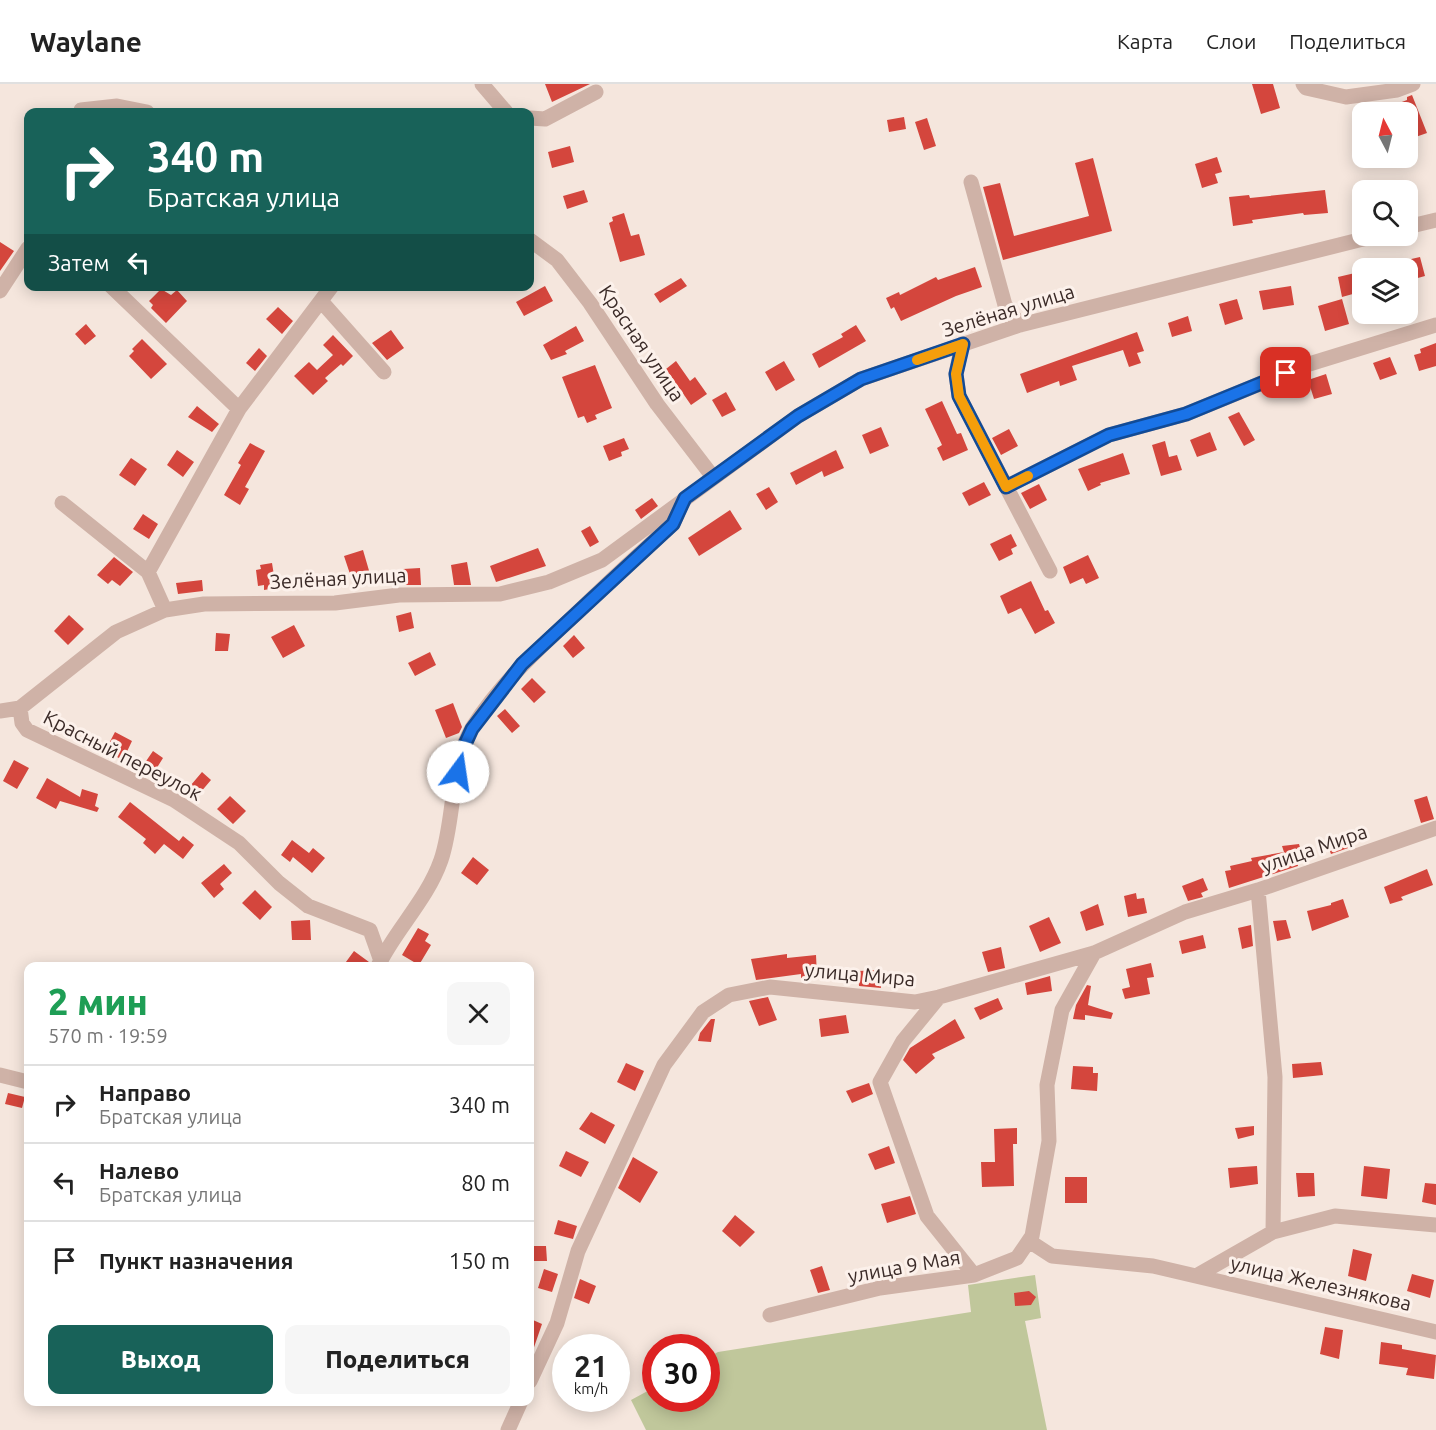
<!DOCTYPE html>
<html lang="ru">
<meta charset="utf-8">
<style>
body{margin:0;font-family:Ubuntu,sans-serif;background:#f6f6f6;color:#222;height:100vh;display:flex;flex-direction:column;font-size:22px;white-space:nowrap}
*{box-sizing:border-box;margin:0}
p{font-size:20px;color:#767676}
.icon{flex:none;width:33px;height:33px;fill:none;stroke:currentColor;stroke-width:2;stroke-linecap:round;stroke-linejoin:round}
.map{position:relative;flex:1;overflow:hidden}
.drawer{position:absolute;left:24px;top:878px;width:510px;height:444px;display:flex;flex-direction:column;background:#fff;border-radius:12px;box-shadow:0 3px 15px #0003}
.drawer>*{flex:none}
.guide{position:absolute;left:24px;top:24px;width:510px;height:183px;border-radius:12px;box-shadow:0 3px 15px #0003;background:#186259;color:#fff;overflow:hidden}
.needle{width:39px;rotate:353deg}
.buttons{position:absolute;left:1352px;top:18px;display:grid;gap:12px}
.buttons a{display:grid;place-items:center;width:66px;height:66px;border-radius:12px;background:#fff;box-shadow:0 3px 15px #0003;font-size:30px}
.speed{position:absolute;left:552px;top:1250px;display:flex;gap:12px;font-size:30px;font-weight:700;text-align:center}
.speed>*{display:grid;place-content:center;width:78px;height:78px;border-radius:50%;background:#fff;box-shadow:0 3px 15px #0003;line-height:1}
.speed small{font-size:15px;font-weight:400}
.speed .limit{border:9px solid #d22;background:#fff;color:#111}
.pin{position:absolute;display:grid;place-items:center;width:51px;height:51px;color:#fff;margin:-26px;border-radius:12px;box-shadow:0 3px 9px #0006}
.me{position:absolute;width:66px;margin:-33px;rotate:14deg;stroke-linejoin:round;filter:drop-shadow(0 0 4px #0008)}
.turn{display:flex;align-items:center;gap:21px;height:126px;padding:0 24px;font-size:27px}
.turn .icon{width:78px;height:78px;stroke-width:2.5}
.turn b{display:block;font-size:42px;line-height:51px}
.then{display:flex;align-items:center;height:57px;padding:0 24px;background:#0003;gap:12px;font-size:22px}
.round{display:grid;place-items:center;flex:none;width:63px;height:63px;border-radius:12px;background:#f6f6f6}
.summary{display:flex;align-items:center;justify-content:space-between;height:102px;padding:0 24px}
h1{font-size:36px;font-weight:800;line-height:45px;color:#1e9e55}
.button{display:flex;gap:12px;margin-top:auto;padding:12px 24px}
.button a{flex:1;height:69px;border-radius:12px;background:#186259;color:#fff;font-size:24px;font-weight:800;line-height:69px;text-align:center}
.button a+a{background:#f6f6f6;color:#222}
ul{padding:0;list-style:none}
li{display:flex;align-items:center;gap:18px;height:78px;padding:0 24px;border-top:2px solid #e0e0e0}
li div{flex:1}
li b{display:block;font-size:22px}
li em{font-style:normal}
header{display:flex;align-items:center;gap:36px;box-sizing:border-box;height:84px;padding:0 30px;background:#fff;border-bottom:2px solid #e0e0e0}
header strong{font-size:28px}
nav{display:flex;gap:33px;margin-inline-start:auto;font-size:21px}
.map>svg:first-child{display:block}
.green{fill:#c0c79b}
.building{fill:#d4463d}
.lines{fill:none;stroke-linecap:round;stroke-linejoin:round}
.minor{stroke:#cfb2a7;stroke-width:15}
.route-casing{stroke:#114b97;stroke-width:15}
.route{stroke:#1a73e8;stroke-width:10}
.slow{stroke:#f59e0b;stroke-width:10}
.labels{text-anchor:middle;dominant-baseline:central;stroke-width:6;stroke-linejoin:round;paint-order:stroke}
.street-label{font-size:20px;fill:#3b2b28;stroke:#fcf1eb}
</style>
<header>
<strong>Waylane</strong>
<nav><a>Карта</a><a>Слои</a><a>Поделиться</a></nav>
</header>
<div class="map">
<svg width="1436" height="1346" viewBox="0 0 1436 1346">
<rect width="100%" height="100%" fill="#f5e6dd"/>
<!-- green -->
<path class="green" d="M1035 1191 1041 1234 1025 1237 1047 1346H646L631 1316 655 1303 656 1314H706L707 1274 718 1268 971 1228 968 1201Z"/>
<!-- building -->
<path class="building" d="M545 0H590L552 18Z
M1252 0H1273L1280 24 1261 30Z
M1412 11 1427 49 1407 56V28H1376L1407 16V13Z
M904 33 906 45 889 48 887 36Z
M927 34 936 62 924 66 915 38Z
M570 62 574 78 552 84 548 68Z
M1217 73 1222 88 1215 90 1218 99 1202 104 1195 80Z
M1093 74 1112 147 1003 176 983 103 1000 99 1014 152 1089 132 1075 79Z
M584 106 588 118 567 125 563 112Z
M1325 106 1328 129 1304 131 1303 129 1252 136 1253 139 1233 142 1229 113 1249 111 1250 114Z
M624 129 631 152 639 150 645 171 620 178 609 139 613 137 612 133Z
M0 158 14 167 0 187Z
M1420 173 1425 192 1407 197V176Z
M975 183 982 203 956 212 901 237 894 223 891 225 886 214 899 208 900 211 936 193 938 196Z
M1355 189 1360 208 1342 213 1338 193Z
M681 194 687 202 660 219 654 210Z
M545 202 553 217 524 232 516 218Z
M1291 202 1294 221 1263 226 1259 207Z
M161 205 171 211 177 206 187 217 166 239 151 224 153 221 149 217Z
M1237 215 1243 235 1225 241 1219 220Z
M1342 215 1349 240 1325 247 1318 222Z
M278 223 293 237 282 250 266 235Z
M1188 232 1192 247 1172 253 1168 239Z
M86 240 96 252 85 261 75 250Z
M856 241 866 257 819 284 812 270 843 253 841 250Z
M576 242 584 257 565 267 567 270 551 276 543 261Z
M391 246 404 264 387 276 372 259Z
M1137 248 1144 267 1137 269 1141 279 1129 283 1123 266 1072 282 1077 296 1060 302 1059 297 1027 309 1020 290Z
M333 251 353 272 343 282 341 280 325 294 328 297 313 311 294 292 309 278 317 286 333 271 323 261Z
M142 255 167 280 151 295 129 272 134 267 132 265Z
M1436 259V282L1419 287 1414 271 1421 269 1420 265Z
M259 264 267 272 255 287 246 279Z
M1390 273 1397 290 1380 296 1373 279Z
M676 277 690 297 695 293 707 310 691 321 666 285Z
M784 277 795 296 776 307 765 288Z
M595 281 612 324 595 331 597 335 587 339 584 332 578 334 562 293Z
M1326 290 1332 310 1314 315 1308 296Z
M726 308 736 326 722 333 712 316Z
M942 317 957 350 961 349 968 366 943 377 937 364 942 361 925 325Z
M197 322 219 340 212 348 188 333Z
M1239 328 1255 356 1244 362 1228 333Z
M881 343 889 362 870 370 862 351Z
M1009 345 1018 362 1001 371 992 354Z
M1210 348 1217 366 1197 373 1190 356Z
M624 354 629 365 621 368 622 372 609 377 603 362Z
M1165 357 1169 373 1177 371 1182 386 1161 392 1152 361Z
M250 359 265 367 245 403 249 405 240 421 224 411 241 381 238 379Z
M177 366 194 378 183 393 167 381Z
M836 366 844 384 824 393 822 387 796 401 790 389Z
M1123 369 1130 390 1100 399 1101 401 1088 407 1078 385Z
M131 374 147 385 135 402 119 391Z
M984 398 991 411 969 422 962 409Z
M1039 400 1047 416 1030 425 1021 409Z
M769 403 778 418 766 426 756 410Z
M652 414 658 422 641 435 635 426Z
M730 426 742 445 699 472 688 454Z
M143 430 158 440 149 455 133 445Z
M590 442 599 458 590 463 581 447Z
M1011 450 1017 462 1011 465 1013 470 999 477 990 460Z
M538 464 546 482 496 498 490 482Z
M363 466 370 490 352 496 344 472Z
M1088 471 1099 494 1086 500 1083 494 1070 500 1063 483Z
M114 473 133 488 120 502 112 496 108 500 97 491Z
M467 478 471 501H454L451 481Z
M272 479 276 504 264 506V501L258 502 256 486 261 485 260 481Z
M420 484 421 501H405L403 485Z
M202 496 203 507 178 510 176 499Z
M1031 497 1045 527 1048 526 1055 539 1035 550 1021 524 1008 530 1000 512Z
M411 528 414 544 399 548 396 532Z
M69 531 84 545 68 561 54 547Z
M294 541 305 562 283 574 271 553Z
M216 549 230 550 228 567H215Z
M574 551 585 564 573 574 563 562Z
M430 568 436 581 415 592 408 579Z
M532 594 546 608 534 619 521 605Z
M453 619 462 643 459 649 446 654 435 626Z
M505 625 520 642 512 649 497 632Z
M115 648 132 657 123 676 105 667Z
M153 667 163 674 153 690 142 683Z
M14 676 29 684 17 705 3 697Z
M202 688 211 696 194 716 185 708Z
M47 694 80 713 82 705 98 710 95 722 99 724 97 728 60 717 56 725 36 714Z
M230 712 246 727 233 740 217 725Z
M1427 712 1434 735 1421 739 1414 716Z
M130 718 179 757 183 752 194 761 183 775 164 760 155 770 143 759 146 755 118 733Z
M1347 753 1351 763 1331 770 1327 760Z
M292 756 309 769 313 764 325 774 312 789 293 773 290 778 281 771Z
M1299 760 1302 770 1297 772 1298 782 1229 804 1225 787 1231 786 1230 782 1252 777 1251 774 1284 768 1282 762Z
M473 773 489 786 477 801 461 789Z
M224 780 232 789 220 800 224 805 214 814 201 799Z
M1427 785 1433 801 1401 813 1403 816 1390 820 1384 803Z
M1203 794 1208 806 1201 809 1203 813 1188 817 1182 802Z
M255 806 272 823 260 836 242 819Z
M1136 809 1137 815 1144 814 1147 829 1128 833 1124 812Z
M1343 815 1349 833 1312 847 1307 827 1331 821V819Z
M1098 820 1104 841 1086 847 1080 828Z
M1049 833 1061 859 1040 868 1029 842Z
M310 836 311 856H292L291 837Z
M1286 836 1291 854 1277 857 1273 837Z
M1251 841 1253 862 1242 865 1238 844Z
M418 844 429 850 425 857 431 861 419 881 402 871Z
M1203 851 1206 864 1182 870 1179 857Z
M1001 863 1005 884 988 888 982 868Z
M354 867 369 878 368 882H343Z
M787 870V874L816 871 817 892 801 894V890L756 896 751 875Z
M1151 879 1154 893 1147 894 1150 910 1125 915 1122 905 1130 903 1126 885Z
M879 886 881 904 859 902 858 887Z
M1050 892 1052 907 1027 911 1025 899Z
M1087 901 1091 902 1088 921 1113 929 1111 935 1085 931V936L1073 935 1076 921Z
M768 913 777 936 759 942 749 917Z
M998 914 1003 925 980 936 974 924Z
M846 931 849 949 821 953 819 935Z
M711 935H715L711 958 698 957 700 949Z
M955 935 965 954 932 970 935 974 916 990 903 976 910 964Z
M1321 978 1323 991 1293 994 1292 980Z
M626 979 644 987 635 1007 617 998Z
M1073 982 1093 983V989H1098L1097 1007 1071 1005Z
M869 999 873 1010 852 1019 846 1007Z
M8 1009 25 1013 22 1024 5 1020Z
M591 1028 615 1041 605 1060 579 1045Z
M1254 1042V1051L1238 1055 1235 1044Z
M1017 1044V1060H1013L1014 1102 982 1103 981 1078H995L994 1045Z
M889 1062 895 1079 875 1086 868 1070Z
M566 1067 589 1078 581 1093 559 1082Z
M633 1073 658 1088 640 1119 618 1104Z
M1257 1082 1258 1100 1230 1104 1228 1084Z
M1364 1082 1390 1085 1387 1115 1361 1112Z
M1296 1089H1314L1315 1112 1298 1113Z
M1065 1093H1087V1119H1065Z
M1425 1099 1436 1100V1121L1422 1118Z
M910 1112 916 1130 887 1139 881 1120Z
M735 1131 755 1148 740 1163 722 1147Z
M558 1136 577 1142 573 1155 554 1150Z
M530 1162H546L547 1177H530Z
M1353 1165 1372 1170 1366 1197 1348 1192Z
M822 1182 830 1206 818 1209 810 1186Z
M544 1185 558 1190 552 1208 538 1204Z
M1412 1190 1434 1196 1430 1214 1407 1207Z
M580 1195 596 1202 589 1220 574 1214Z
M1029 1207 1036 1213 1031 1221 1015 1222 1014 1209Z
M533 1236 542 1240 531 1272 530 1241Z
M1325 1243 1343 1246 1339 1275 1320 1270Z
M1381 1258 1402 1261V1265L1436 1271 1434 1295 1406 1291 1408 1284 1379 1280Z"/>
<g class="lines">
<!-- minor -->
<path class="minor" d="M482 0 506 28
M1303 0 1306 4 1346 13 1397 6 1413 0
M81 26 117 22 147 28
M530 34 545 35 596 8
M971 98 1005 221 1020 241
M1407 143 1436 136
M530 156 557 176 590 219 657 320 713 393
M111 202 239 325
M0 207 28 164
M321 217 384 288
M962 260 956 290 959 312 1050 487
M1006 403 1109 351 1186 330 1306 281 1436 241
M62 419 148 488
M165 526 148 488 239 325 332 202
M20 624 22 639 27 646 174 716 239 759 279 799 308 822 370 846 381 877
M0 627 20 624 116 548 165 526 204 520 335 519 399 511 500 510 549 498 602 476 798 332 861 295 1020 241 1375 152
M1258 806 1275 993 1273 1148
M378 882C396 845 427 816 441 776 455 735 450 681 472 644 500 600 538 565 576 530 608 499 640 469 673 440L683 417
M939 913 903 957 880 998 927 1132 974 1191
M0 991 28 998
M1029 1157 1052 1172 1153 1182 1436 1248
M1196 1192 1273 1148 1335 1132 1436 1141
M770 1231 880 1204 974 1191 1017 1174 1032 1152 1049 1057 1047 1001 1062 926 1094 869
M530 1297 557 1239 578 1167 664 981 703 928 729 911 770 903 915 918 939 913 1094 869 1185 828 1258 806 1436 744
M508 1346 521 1317"/>
</g>
<g class="lines">
<!-- route casing -->
<g class="route-casing">
<path id="route" d="M458 688 461 669 472 645 522 580 673 440 685 414 798 332 861 295 963 260 956 290 959 312 1006 403 1109 351 1186 330 1286 289"/>
</g>
<!-- route -->
<use href="#route" class="route"/>
<!-- slow -->
<path class="slow" d="M917 276 963 260 956 290 959 312 1006 403 1028 392"/>
</g>
<g class="labels">
<!-- street labels -->
<g class="street-label">
<text transform="translate(1008 226) rotate(-17)">Зелёная улица</text>
<text transform="translate(642 259) rotate(56)">Красная улица</text>
<text transform="translate(338 494) rotate(-3)">Зелёная улица</text>
<text transform="translate(123 671) rotate(27)">Красный переулок</text>
<text transform="translate(1314 764) rotate(-19)">улица Мира</text>
<text transform="translate(860 890) rotate(5)">улица Мира</text>
<text transform="translate(904 1182) rotate(-10)">улица 9 Мая</text>
<text transform="translate(1321 1199) rotate(13)">улица Железнякова</text>
</g>
</g>
</svg>
<div class="buttons">
<a><svg class="needle" viewBox="-14 -14 28 28"><path d="M0-13l5 13h-10z" fill="#e53935"/><path d="M0 13l5-13h-10z" fill="#767676"/></svg></a>
<a><svg class="icon" aria-label="search" viewBox="0 0 24 24"><circle cx="10" cy="10" r="6"/><path d="M15 15l6 6"/></svg></a>
<a><svg class="icon" aria-label="layers" viewBox="0 0 24 24"><path d="M12 4l9 5-9 5-9-5zM3 14l9 5 9-5"/></svg></a>
</div>
<div class="speed"><div>21<small>km/h</small></div><div class="limit">30</div></div>
<div class="pin" style="left:1286px;top:289px;background:#d93025"><svg class="icon" aria-label="arrive" viewBox="0 0 24 24"><path d="M6 21V4h12l-3 4 3 4H6"/></svg></div>
<svg class="me" style="left:458px;top:688px" viewBox="-20 -20 40 40"><circle r="19" fill="#fff"/><path d="M0-13L10 11 0 6-10 11z" fill="#1a73e8"/></svg>
<div class="guide">
<div class="turn"><svg class="icon" aria-label="right" viewBox="0 0 24 24"><path d="M7 20v-9h11M14 6l5 5-5 5"/></svg><div><b>340 m</b>Братская улица</div></div>
<div class="then">Затем<svg class="icon" aria-label="left" viewBox="0 0 24 24"><path d="M17 20v-9H6M10 6l-5 5 5 5"/></svg></div>
</div>
<section class="drawer">
<div class="summary"><div><h1>2 мин</h1><p>570 m · 19:59</p></div><a class="round"><svg class="icon" aria-label="close" viewBox="0 0 24 24"><path d="M6 6l12 12M18 6L6 18"/></svg></a></div>
<ul>
<li><svg class="icon" aria-label="right" viewBox="0 0 24 24"><path d="M7 20v-9h11M14 6l5 5-5 5"/></svg><div><b>Направо</b><p>Братская улица</p></div><em>340 m</em></li>
<li><svg class="icon" aria-label="left" viewBox="0 0 24 24"><path d="M17 20v-9H6M10 6l-5 5 5 5"/></svg><div><b>Налево</b><p>Братская улица</p></div><em>80 m</em></li>
<li><svg class="icon" aria-label="arrive" viewBox="0 0 24 24"><path d="M6 21V4h12l-3 4 3 4H6"/></svg><div><b>Пункт назначения</b></div><em>150 m</em></li>
</ul>
<div class="button"><a>Выход</a><a>Поделиться</a></div>
</section>
</div>
